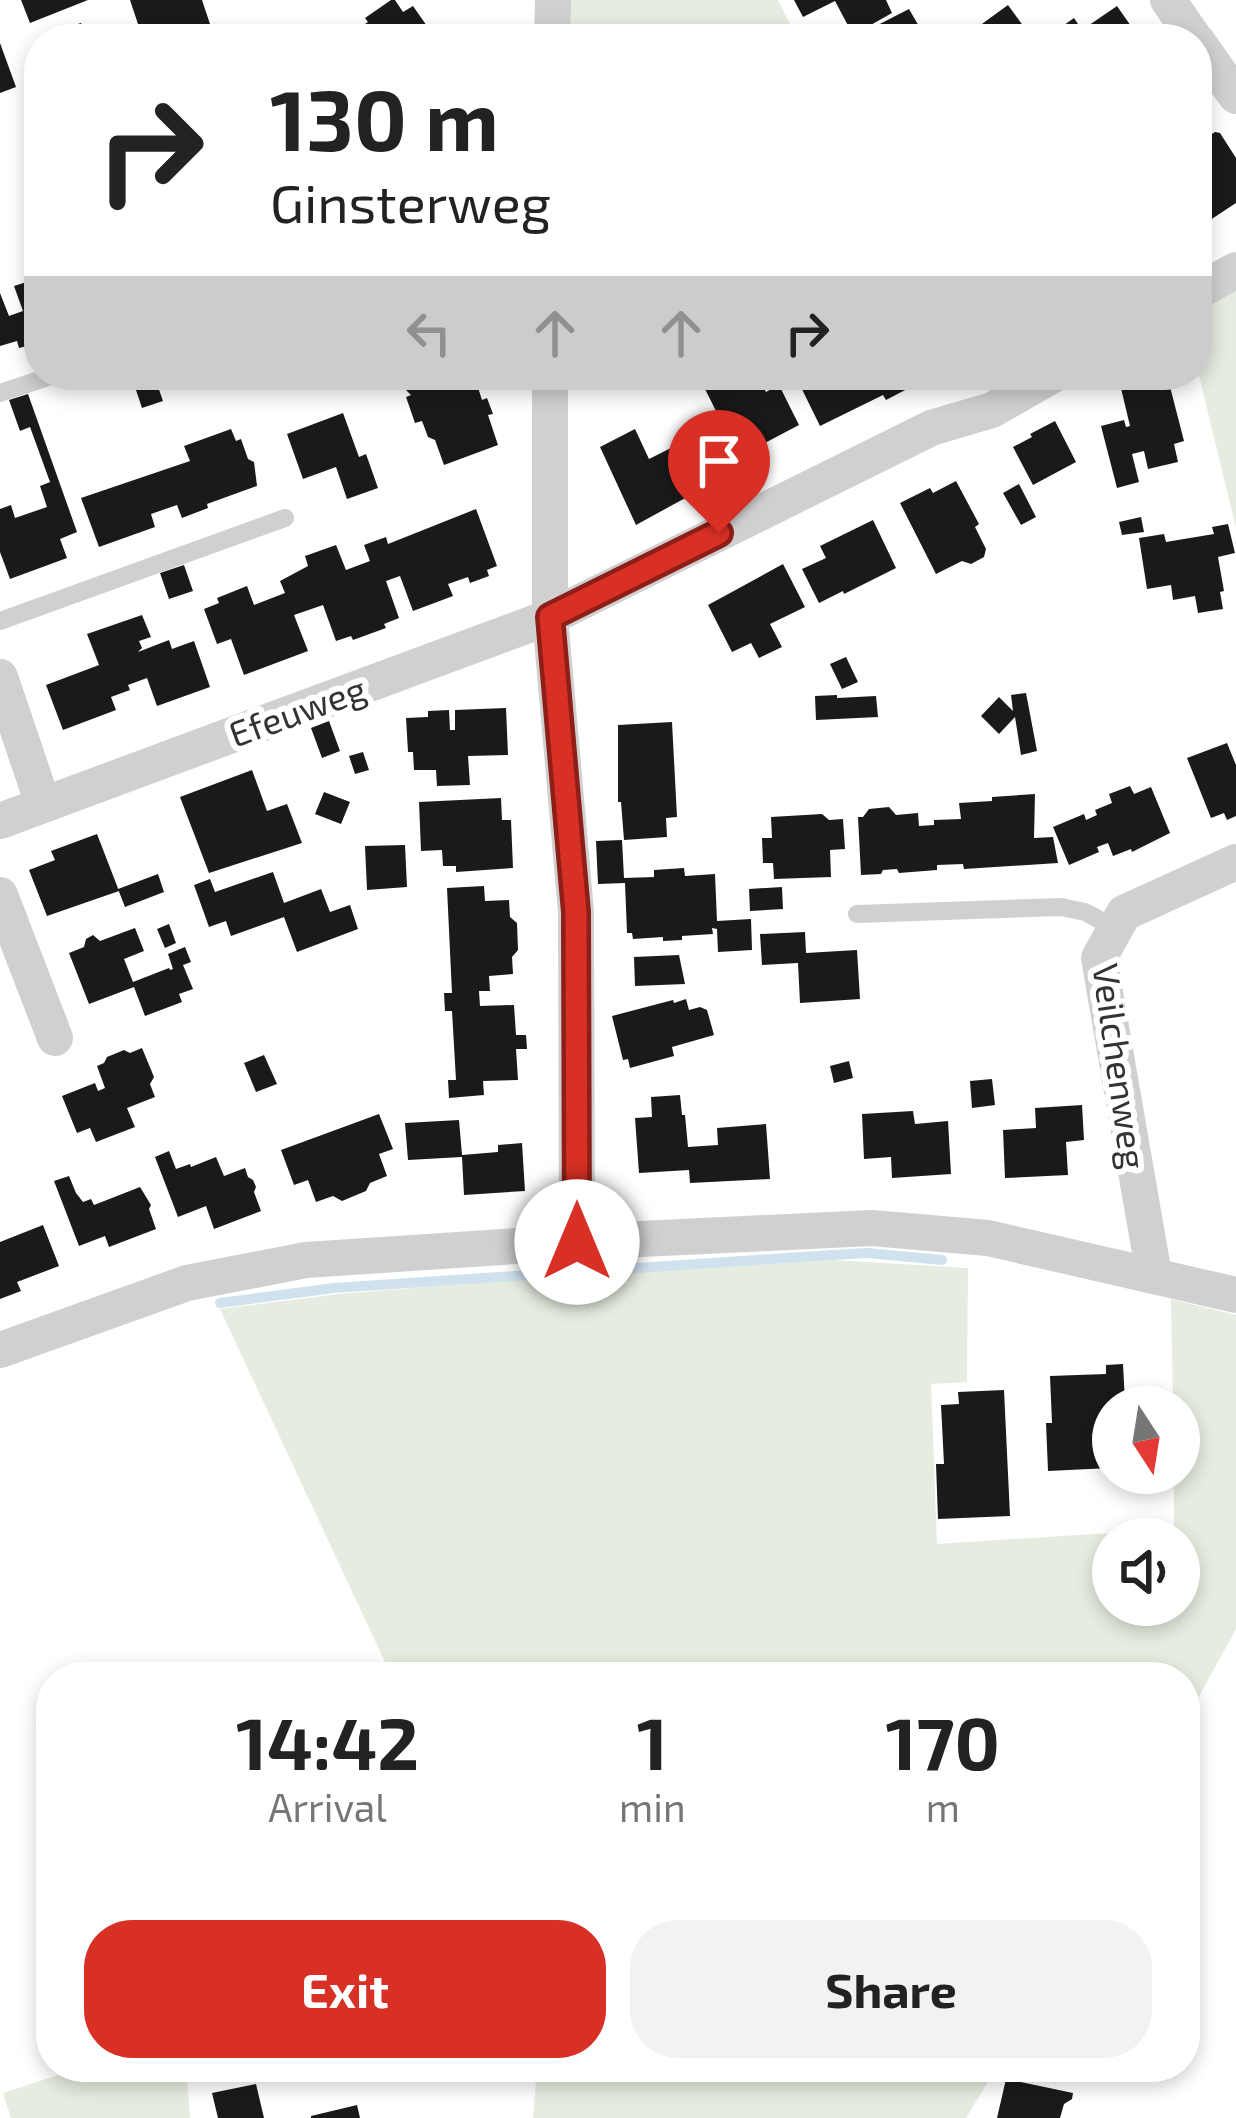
<!DOCTYPE html>
<style>
body{margin:0;font-family:"Exo 2",sans-serif;background:#f2f2f2;color:#222;height:100vh;display:flex;flex-direction:column;font-size:45px;white-space:nowrap}
*{box-sizing:border-box;margin:0}
p{font-size:39px;color:#767676}
.icon{flex:none;width:66px;height:66px;fill:none;stroke:currentColor;stroke-width:2;stroke-linecap:round;stroke-linejoin:round}
.map{position:relative;flex:1;overflow:hidden}
.side{position:absolute;left:36px;top:1662px;width:1164px;height:420px;display:flex;flex-direction:column;background:#fff;border-radius:48px;box-shadow:0 6px 18px #0003}
.side>*{flex:none}
.guide{position:absolute;left:24px;top:24px;width:1188px;height:366px;border-radius:48px;box-shadow:0 6px 18px #0003;background:#fff;color:#222;overflow:hidden}
.needle{width:78px;rotate:168deg}
.buttons{position:absolute;left:1092px;top:1386px;display:grid;gap:24px}
.buttons a{display:grid;place-items:center;width:108px;height:108px;border-radius:50%;background:#fff;box-shadow:0 6px 18px #0003;font-size:60px}
.pin{position:absolute;display:grid;place-items:center;width:102px;height:102px;color:#fff;margin:-123px -51px;border-radius:50% 50% 50% 0;rotate:-45deg;box-shadow:0 0 12px #0007}
.pin .icon{rotate:45deg}
.me{position:absolute;width:132px;margin:-66px;rotate:0deg;stroke-linejoin:round;filter:drop-shadow(0 0 9px #0008)}
.turn{display:flex;align-items:center;gap:42px;height:252px;padding:0 48px;font-size:54px}
.turn .icon{width:156px;height:156px;stroke-width:2.5}
.turn b{display:block;font-size:84px;line-height:102px}
.lanes{display:flex;align-items:center;height:114px;padding:0 48px;background:#0003;justify-content:center;gap:60px;direction:ltr}
.lanes .off{opacity:.35}
.eta{display:flex;justify-content:space-evenly;align-items:center;height:204px;text-align:center}
.eta b{font-size:72px;font-weight:700;line-height:84px}
.cta{display:flex;gap:24px;margin-top:auto;padding:24px 48px}
.cta a{flex:1;height:138px;border-radius:48px;background:#d93025;color:#fff;font-size:48px;font-weight:700;line-height:138px;text-align:center}
.cta a+a{background:#f2f2f2;color:#222}
.map>svg:first-child{display:block}
.green{fill:#e6ecdf;fill-rule:evenodd}
.lines{fill:none;stroke-linecap:round;stroke-linejoin:round}
.stream{stroke:#cfe2ee;stroke-width:10}
.building{fill:#1a1a1a}
.service{stroke:#d0d0d0;stroke-width:18}
.minor{stroke:#d0d0d0;stroke-width:36}
.route-casing{stroke:#8d1f18;stroke-width:30}
.route{stroke:#d93025;stroke-width:21}
.labels{text-anchor:middle;dominant-baseline:central;stroke-width:12;stroke-linejoin:round;paint-order:stroke}
.street-label{font-size:36px;fill:#333;stroke:#fff}
</style>
<div class="map">
<svg width="1236" height="2118" viewBox="0 0 1236 2118">
<rect width="100%" height="100%" fill="#fff"/>
<!-- green -->
<path class="green" d="M569 0H778L797 39H567Z
M1236 286V528L1197 367V310Z
M834 1260 968 1268 967 1382 931 1384 937 1544 1174 1529V1473H1179V1407H1173L1171 1299 1236 1315V1629L1185 1722V1677H392L220 1309 339 1294 526 1279ZM1179 1539V1605H1113V1539Z
M83 2067H186L190 2118H11L3 2093Z
M537 2067H997L966 2118H533Z"/>
<g class="lines">
<!-- stream -->
<path class="stream" d="M220 1303 334 1288 833 1255 867 1253 942 1260"/>
</g>
<!-- building -->
<path class="building" d="M21 0H88L30 23Z
M130 0H202L210 24 167 39H143Z
M391 0H395L403 12 413 6 436 39H342L368 22 365 18Z
M794 0H886L892 13 853 35 835 1 803 17Z
M1008 5 1029 34 1022 39H982L975 29Z
M1117 6 1140 39H1053L1050 35 1074 18 1082 30Z
M909 9 924 35 916 39H875L870 29Z
M81 23 86 36 104 30 107 39H50L48 34Z
M238 24 242 39H212L211 34Z
M0 43 16 87 0 93Z
M1215 132 1220 133 1236 158V203L1201 226 1197 218V143Z
M39 278V343L19 348 17 341 0 346V293L9 316 23 311 14 286Z
M131 375H154L163 401 142 408Z
M414 375H437L439 382 459 375H474L482 400 487 398 493 414 488 415 498 445 444 465 435 440 428 437 422 421 415 423 406 397 411 395 404 388 401 380Z
M698 375H757L766 392 779 385 799 425 746 453 751 462 636 525 600 447 635 429 649 459 685 441 690 450 719 436V417Z
M795 375H915L907 379 911 387 886 400 883 395 820 426Z
M1160 375H1167L1184 441 1174 444 1178 462 1148 469 1144 451 1132 454 1139 482 1117 488 1101 426 1124 420 1126 427 1130 426 1120 384Z
M28 394 77 532 60 539 67 558 10 579 0 552V509L11 505 15 518 47 507 40 486 50 482 30 427 20 431 9 400Z
M343 413 359 457 366 454 378 488 347 499 336 467 303 479 287 434Z
M1055 421 1076 462 1033 485 1013 447 1032 437 1030 434Z
M231 429 236 441 241 439 248 459 254 462 257 486 207 504 208 508 182 518 177 505 151 514 155 527 99 547 81 498 190 461 184 446Z
M956 481 979 524 975 527 986 549 984 557 971 564 962 561 936 574 900 503 930 488 933 493Z
M1019 484 1036 517 1021 525 1003 493Z
M476 509 497 566 487 570 489 576 470 583 468 577 448 584 453 596 413 611 400 576 386 581 399 618 384 624 386 628 353 640 351 636 336 641 323 605 294 615 308 651 244 675 231 639 217 644 204 609 219 603 217 598 247 586 254 605 285 593 280 581 308 566 305 556 336 545 346 570 370 561 364 545 386 537 388 544Z
M1141 517 1144 532 1122 535 1119 522Z
M873 520 896 568 844 594 843 591 819 603 802 569 826 558 820 546Z
M1228 524 1235 553 1218 557 1224 591 1220 592 1223 609 1198 613 1195 596 1173 600 1171 585 1147 589 1139 538 1164 534 1166 542 1214 534 1212 527Z
M783 564 805 607 770 624 782 647 759 658 751 643 732 652 708 605Z
M184 565 193 591 169 599 160 573Z
M142 615 151 637 139 641 142 648 138 652 169 640 172 649 194 641 210 687 157 706 147 678 128 685 130 690 111 697 116 710 63 730 46 685 99 665 87 634Z
M846 657 858 682 842 689 830 664Z
M1026 693 1037 751 1021 755 1015 717 999 734 981 716 999 697 1013 711 1011 695Z
M837 695V698L876 696 878 717 816 720 815 696Z
M506 708 508 755 468 756 470 785 437 786 436 770H414L413 752H408L406 718 428 717V711L449 710 450 730H455V710Z
M329 721 340 751 322 758 311 728Z
M672 722 677 817 666 818 667 837 624 840 621 802H618V725Z
M1227 743 1236 765V816L1227 820 1224 813 1211 818 1187 758Z
M363 752 369 770 355 774 349 756Z
M252 770 267 811 287 804 302 843 209 873 180 797Z
M1130 786 1134 794 1151 787 1170 833 1132 852 1131 849 1113 856 1108 843 1097 847 1099 852 1069 865 1053 827 1084 814 1086 820 1097 815 1095 810 1112 803 1109 794Z
M324 792 350 802 341 824 315 814Z
M1035 794 1034 838 1053 837 1058 863 964 869 963 864 937 865V870L899 873 897 869 883 870 881 874 861 875 858 817H863L869 809 889 807 896 815 918 813 919 826 934 825V820L961 819 959 803 992 801V797Z
M501 798 502 820H511L513 868 456 872V866H443L442 850 421 851 419 802Z
M822 814 829 820 843 819 845 849 830 850 831 877 774 879 773 863H763L762 838H772L771 817Z
M97 834 119 891 47 916 29 870 55 860 51 851Z
M622 840 624 878 654 877V870L684 868 685 876 715 874 717 921 751 919 752 950 718 952 717 929 712 928 713 934 682 936V940L663 941V937L633 939 632 933H627L625 883 598 884 596 841Z
M405 845 407 887 367 890 365 846Z
M273 872 284 903 321 889 330 912 350 905 358 929 297 952 284 917 231 936 226 921 209 927 194 885 210 879 215 892Z
M158 874 164 892 125 907 118 889Z
M484 886 485 901 509 900 510 917 517 923 518 950 512 957 513 974 489 976 490 991H479L480 1006 514 1005 516 1035H526L527 1049H516L518 1080 483 1081 484 1095 449 1098 448 1080H456L452 1011H445L444 993H452L447 888Z
M782 887 783 909 750 911 749 889Z
M169 924 176 943 165 948 157 929Z
M135 928 144 951 124 959 133 982 169 968 170 970 173 969 168 954 185 947 191 962 183 965 193 989 179 994 182 1002 145 1016 134 987 89 1004 69 953 84 947 86 939 93 935 100 941Z
M805 932 806 953 857 950 860 999 800 1003 798 963 762 965 760 934Z
M679 955 685 984 635 986 634 957Z
M686 999 689 1010 700 1007 707 1010 714 1035 672 1047 674 1056 630 1068 628 1059 623 1060 612 1016 673 1000 674 1003Z
M142 1048 154 1077 150 1084 155 1097 127 1108 135 1127 96 1142 90 1128 77 1133 62 1096 95 1083 98 1091 105 1088 97 1066 104 1063 107 1057 124 1050 130 1053Z
M264 1055 277 1084 256 1092 244 1063Z
M849 1061 853 1078 834 1083 830 1066Z
M992 1079 995 1105 972 1108 970 1081Z
M680 1095 682 1115H685L688 1147 718 1145 717 1128 766 1124 770 1179 690 1183 689 1170 639 1173 635 1118 652 1117 651 1097Z
M1082 1105 1084 1140 1066 1142 1068 1175 1005 1178 1003 1130 1036 1128 1035 1108Z
M913 1111 915 1124 948 1121 951 1174 892 1178 891 1157 864 1159 862 1114Z
M379 1114 393 1149 379 1154 387 1176 370 1183 366 1191 342 1201 333 1196 316 1202 308 1180 294 1185 281 1150Z
M459 1120 462 1155 498 1152V1145L522 1143 525 1191 464 1195 462 1157 408 1160 405 1123Z
M169 1151 176 1169 190 1164 191 1167 216 1157 224 1176 245 1168 248 1177 253 1180 256 1187 254 1192 261 1211 214 1229 206 1206 178 1217 155 1157Z
M69 1176 76 1193 83 1202 91 1199 94 1205 140 1187 151 1205 149 1209 156 1229 109 1247 105 1236 79 1246 54 1181Z
M43 1225 59 1266 17 1282 21 1291 0 1299V1242Z
M1123 1364 1125 1402H1107L1110 1468 1048 1471 1046 1423H1052L1050 1376 1106 1374V1365Z
M1004 1390 1010 1516 938 1519 936 1464H944L941 1405 959 1404 958 1392Z
M1006 2079 1073 2093 1072 2099 1064 2104 1060 2118H997Z
M256 2084 264 2118H218L212 2093Z
M357 2105 360 2118H311V2116Z"/>
<g class="lines">
<!-- service -->
<path class="service" d="M0 393 54 375
M0 621 285 518
M857 914 1061 907 1085 912 1115 928"/>
<!-- minor -->
<path class="minor" d="M1168 0 1195 39
M552 39 553 0
M1197 41 1236 96
M1197 292 1236 270
M550 375V617L576 912 577 1242
M0 677 43 804
M0 821 550 617 931 428 992 410 1053 375
M0 895 55 1038
M1154 1275 1099 958 1124 913 1236 862
M0 1350 187 1283 306 1260 577 1242 872 1228 988 1238 1236 1295"/>
</g>
<g class="lines">
<!-- route casing -->
<g class="route-casing">
<path id="route" d="M577 1242 576 912 550 617 719 533"/>
</g>
<!-- route -->
<use href="#route" class="route"/>
</g>
<g class="labels">
<!-- street labels -->
<g class="street-label">
<text transform="translate(297 710) rotate(-20)">Efeuweg</text>
<text transform="translate(1121 1066) rotate(82)">Veilchenweg</text>
</g>
</g>
</svg>
<div class="buttons">
<a><svg class="needle" viewBox="-14 -14 28 28"><path d="M0-13l5 13h-10z" fill="#e53935"/><path d="M0 13l5-13h-10z" fill="#767676"/></svg></a>
<a><svg class="icon" aria-label="sound" viewBox="0 0 24 24"><path d="M4 9h4l5-4v14l-5-4H4zM17 9q2 3 0 6"/></svg></a>
</div>
<div class="pin" style="left:719px;top:533px;background:#d93025"><svg class="icon" aria-label="arrive" viewBox="0 0 24 24"><path d="M6 21V4h12l-3 4 3 4H6"/></svg></div>
<svg class="me" style="left:577px;top:1242px" viewBox="-20 -20 40 40"><circle r="19" fill="#fff"/><path d="M0-13L10 11 0 6-10 11z" fill="#d93025"/></svg>
<div class="guide">
<div class="turn"><svg class="icon" aria-label="right" viewBox="0 0 24 24"><path d="M7 20v-9h11M14 6l5 5-5 5"/></svg><div><b>130 m</b>Ginsterweg</div></div>
<div class="lanes"><svg class="icon off" aria-label="left" viewBox="0 0 24 24"><path d="M17 20v-9H6M10 6l-5 5 5 5"/></svg><svg class="icon off" aria-label="ahead" viewBox="0 0 24 24"><path d="M12 20V5M6 11l6-6 6 6"/></svg><svg class="icon off" aria-label="ahead" viewBox="0 0 24 24"><path d="M12 20V5M6 11l6-6 6 6"/></svg><svg class="icon" aria-label="right" viewBox="0 0 24 24"><path d="M7 20v-9h11M14 6l5 5-5 5"/></svg></div>
</div>
<section class="side">
<div class="eta">
<div><b>14:42</b><p>Arrival</p></div>
<div><b>1</b><p>min</p></div>
<div><b>170</b><p>m</p></div>
</div>
<div class="cta"><a>Exit</a><a>Share</a></div>
</section>
</div>
